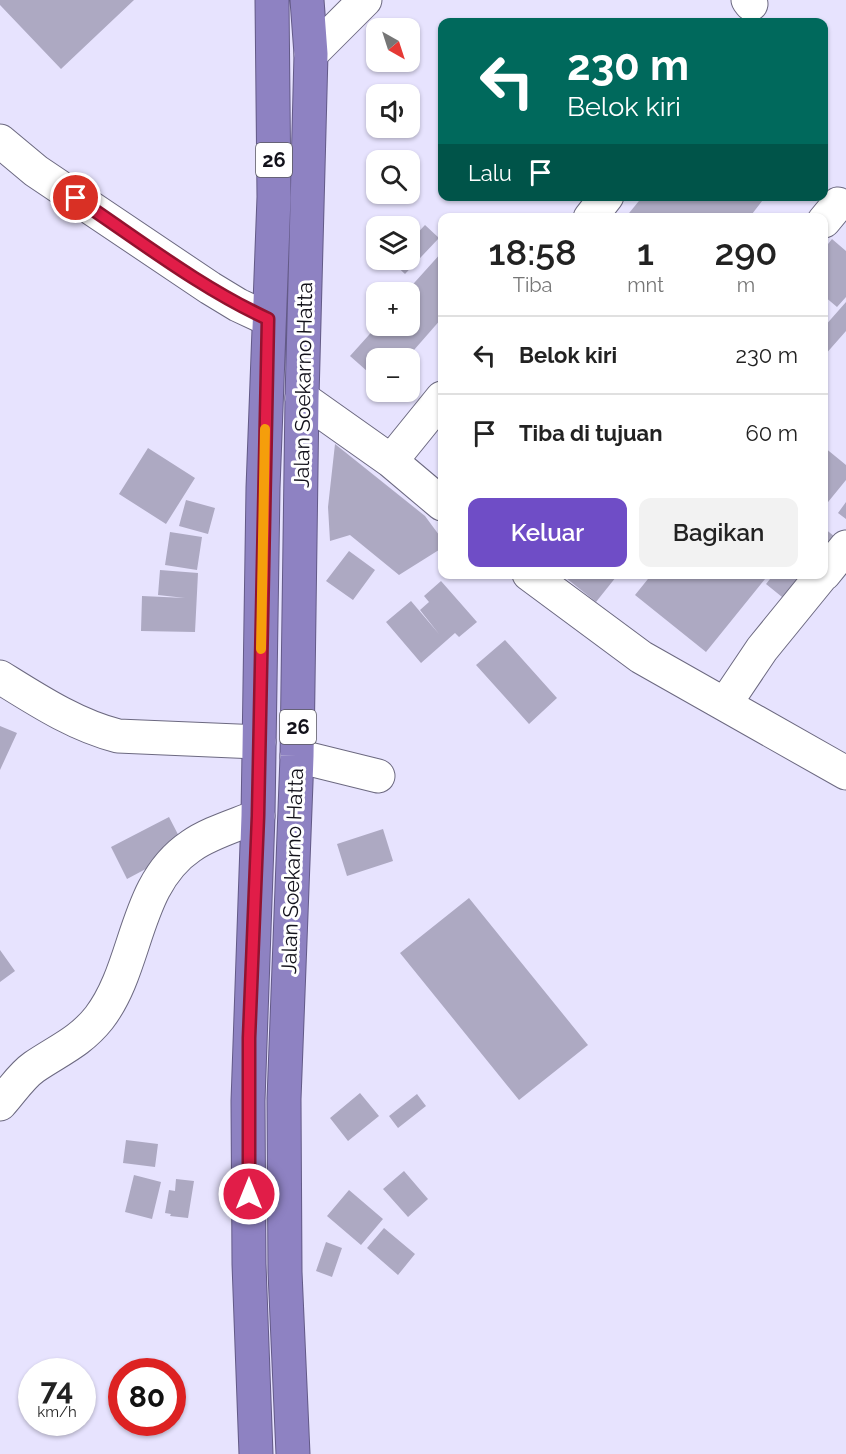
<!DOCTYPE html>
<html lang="id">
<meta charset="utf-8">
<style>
body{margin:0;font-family:Raleway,sans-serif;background:#f2f2f2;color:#222;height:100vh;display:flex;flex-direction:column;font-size:22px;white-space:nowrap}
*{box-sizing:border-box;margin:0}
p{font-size:20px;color:#767676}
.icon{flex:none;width:33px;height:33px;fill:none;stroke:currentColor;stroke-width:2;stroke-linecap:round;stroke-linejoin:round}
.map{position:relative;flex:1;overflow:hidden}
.side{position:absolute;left:438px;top:213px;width:390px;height:366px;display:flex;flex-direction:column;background:#fff;border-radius:12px;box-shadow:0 2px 4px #0004}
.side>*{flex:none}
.top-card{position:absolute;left:438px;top:18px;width:390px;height:183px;border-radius:12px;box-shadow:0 2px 4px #0004;background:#00695c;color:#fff;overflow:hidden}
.needle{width:39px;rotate:141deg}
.tools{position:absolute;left:366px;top:18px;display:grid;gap:12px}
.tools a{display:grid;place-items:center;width:54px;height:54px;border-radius:12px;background:#fff;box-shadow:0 2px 4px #0004;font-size:30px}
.speed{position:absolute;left:18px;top:1358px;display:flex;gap:12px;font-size:30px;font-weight:700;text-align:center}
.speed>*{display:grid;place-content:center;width:78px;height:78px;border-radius:50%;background:#fff;box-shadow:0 2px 4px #0004;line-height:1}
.speed small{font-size:15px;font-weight:400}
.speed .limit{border:9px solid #d22;background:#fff;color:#111}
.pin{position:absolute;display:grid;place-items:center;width:51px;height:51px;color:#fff;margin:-26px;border:3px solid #fff;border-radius:50%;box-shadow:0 2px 6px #0007}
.me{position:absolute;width:66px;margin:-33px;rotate:0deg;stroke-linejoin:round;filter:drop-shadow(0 0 4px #0008)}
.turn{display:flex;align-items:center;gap:21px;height:126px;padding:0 30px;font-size:27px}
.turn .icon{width:78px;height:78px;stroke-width:2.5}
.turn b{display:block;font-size:42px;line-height:51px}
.then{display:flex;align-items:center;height:57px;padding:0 30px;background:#0003;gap:12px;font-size:22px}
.eta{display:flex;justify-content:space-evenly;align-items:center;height:102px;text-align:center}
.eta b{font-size:36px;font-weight:600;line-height:42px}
.button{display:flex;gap:12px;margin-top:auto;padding:12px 30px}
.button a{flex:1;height:69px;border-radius:12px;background:#6f4dc6;color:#fff;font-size:24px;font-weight:600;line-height:69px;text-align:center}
.button a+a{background:#f2f2f2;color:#222}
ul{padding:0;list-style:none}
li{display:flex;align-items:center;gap:18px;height:78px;padding:0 30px;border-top:2px solid #e0e0e0}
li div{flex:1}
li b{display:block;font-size:22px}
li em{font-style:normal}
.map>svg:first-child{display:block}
.building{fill:#ada9c2}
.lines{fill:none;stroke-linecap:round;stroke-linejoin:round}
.minor-casing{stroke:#6c6980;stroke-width:35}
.highway-casing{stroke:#635a87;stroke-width:35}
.minor{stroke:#fff;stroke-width:33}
.highway{stroke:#8e82c2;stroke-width:33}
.route-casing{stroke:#92132f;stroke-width:15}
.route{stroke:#e11d48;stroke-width:10}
.slow{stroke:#f59e0b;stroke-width:10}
.labels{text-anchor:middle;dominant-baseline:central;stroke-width:6;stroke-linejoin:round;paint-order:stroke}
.shield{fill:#fff;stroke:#59585f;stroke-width:1.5}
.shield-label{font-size:20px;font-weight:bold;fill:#12111a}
.street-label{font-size:21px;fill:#12111a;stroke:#fff}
</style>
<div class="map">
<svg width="846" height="1454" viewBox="0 0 846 1454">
<rect width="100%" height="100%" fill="#e7e3fe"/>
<!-- building -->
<path class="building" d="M0 0H134L61 69 0 5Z
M643 196H766L749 218H625Z
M425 225 439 238 405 274 390 260H410V241Z
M832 239 846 251V297L837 307 824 296V249Z
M442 252V318L407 358H376V379L350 356 377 326H410V292H406Z
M846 302V331L824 356V327Z
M335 444 425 516 442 539V548L399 575 350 535 330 541 328 507Z
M824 447 846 465V480L824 507Z
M148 448 195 478 166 524 119 494Z
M186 500 215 508 208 534 179 526Z
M846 502V519L838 513Z
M824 528 840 541 824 561Z
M170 532 202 537 197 570 165 565Z
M349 551 375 570 353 600 326 581Z
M160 570 198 573 195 632 141 631 142 596 185 598 158 595Z
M561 574H613L616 577 596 602Z
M652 574H769L706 652 635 595Z
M774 574H808L787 601 766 584Z
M441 581 477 622 459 637 455 633 421 663 386 622 411 601 439 634 420 610 429 602 424 596Z
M505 640 557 698 529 724 476 665Z
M0 726 17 733 0 770Z
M169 817 185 848 127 879 111 847Z
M383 829 393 861 347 876 337 844Z
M469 898 588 1045 519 1100 400 953Z
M0 950 15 971 0 982Z
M360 1093 379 1116 348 1141 330 1118Z
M417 1094 426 1106 398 1128 389 1116Z
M126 1140 158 1144 155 1167 123 1163Z
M404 1171 428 1199 408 1217 383 1189Z
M134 1175 161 1182 152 1219 125 1212Z
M176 1179 194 1181 188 1218 170 1216 171 1214 165 1213 169 1190 175 1191Z
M349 1190 383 1219 361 1245 327 1216Z
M384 1228 415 1254 398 1275 367 1248Z
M326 1242 342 1248 332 1277 316 1271Z"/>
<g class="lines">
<!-- minor casing -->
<g class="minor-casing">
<path id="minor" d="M748 0 751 4
M311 54 365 0
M0 141 36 171 210 288 238 305 268 319
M590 218 607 196
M824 221 838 204
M302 398 391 461 442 504
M391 461 442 398
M529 574 641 657 846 773
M824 574 846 547
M0 677C37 700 75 725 118 736L259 742
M725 704 762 649 823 574
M297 756 378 776
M0 1104C11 1092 21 1076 34 1067 59 1050 80 1042 99 1018 139 966 133 885 191 846 209 833 237 825 258 816"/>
</g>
<!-- highway casing -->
<g class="highway-casing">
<path id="highway" d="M256 1454 249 1264 248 1101 258 816 263 488 274 197 272 0
M293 1454 285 1272 284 1099 297 756 302 398 311 54 307 0"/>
</g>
<!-- minor -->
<use href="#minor" class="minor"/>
<!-- highway -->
<use href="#highway" class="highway"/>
</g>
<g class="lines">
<!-- route casing -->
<g class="route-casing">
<path id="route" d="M76 198C139 240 199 287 268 319L258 816 249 1038V1194"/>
</g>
<!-- route -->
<use href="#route" class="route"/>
<!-- slow -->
<path class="slow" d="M261 649 265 429"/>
</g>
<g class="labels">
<!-- shield labels -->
<g class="shield">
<rect x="256" y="143" width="36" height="34" rx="4.5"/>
<rect x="280" y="710" width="36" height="34" rx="4.5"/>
</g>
<g class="shield-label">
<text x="274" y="160">26</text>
<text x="298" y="727">26</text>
</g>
<!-- street labels -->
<g class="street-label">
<text transform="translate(303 385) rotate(-89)">Jalan Soekarno Hatta</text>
<text transform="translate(292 871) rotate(-88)">Jalan Soekarno Hatta</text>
</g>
</g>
</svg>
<div class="tools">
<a><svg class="needle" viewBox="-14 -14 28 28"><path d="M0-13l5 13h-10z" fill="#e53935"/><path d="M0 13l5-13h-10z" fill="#767676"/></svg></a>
<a><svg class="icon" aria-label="sound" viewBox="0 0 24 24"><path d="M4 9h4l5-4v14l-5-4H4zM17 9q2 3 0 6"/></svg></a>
<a><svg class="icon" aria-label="search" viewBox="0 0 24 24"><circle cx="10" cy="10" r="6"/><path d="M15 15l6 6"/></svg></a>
<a><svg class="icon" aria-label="layers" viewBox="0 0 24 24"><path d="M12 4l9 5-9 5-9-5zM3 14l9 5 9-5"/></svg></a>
<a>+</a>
<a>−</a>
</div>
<div class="speed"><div>74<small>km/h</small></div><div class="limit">80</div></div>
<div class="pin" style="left:76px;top:198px;background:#d93025"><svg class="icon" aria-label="arrive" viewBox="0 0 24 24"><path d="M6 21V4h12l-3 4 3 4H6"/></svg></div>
<svg class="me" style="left:249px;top:1194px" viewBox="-20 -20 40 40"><circle r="17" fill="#e11d48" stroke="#fff" stroke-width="3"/><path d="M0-11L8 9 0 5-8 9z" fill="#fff"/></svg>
<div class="top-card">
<div class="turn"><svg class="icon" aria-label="left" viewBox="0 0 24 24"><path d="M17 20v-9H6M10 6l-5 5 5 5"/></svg><div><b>230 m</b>Belok kiri</div></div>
<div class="then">Lalu<svg class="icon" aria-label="arrive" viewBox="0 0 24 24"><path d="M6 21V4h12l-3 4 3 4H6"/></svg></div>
</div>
<section class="side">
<div class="eta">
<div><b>18:58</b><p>Tiba</p></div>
<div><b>1</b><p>mnt</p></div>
<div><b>290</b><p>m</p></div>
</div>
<ul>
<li><svg class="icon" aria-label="left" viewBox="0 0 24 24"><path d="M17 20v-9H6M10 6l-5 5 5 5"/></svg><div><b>Belok kiri</b></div><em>230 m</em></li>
<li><svg class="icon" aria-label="arrive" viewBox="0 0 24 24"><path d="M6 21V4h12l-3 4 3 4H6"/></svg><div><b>Tiba di tujuan</b></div><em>60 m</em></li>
</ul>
<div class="button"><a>Keluar</a><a>Bagikan</a></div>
</section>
</div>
